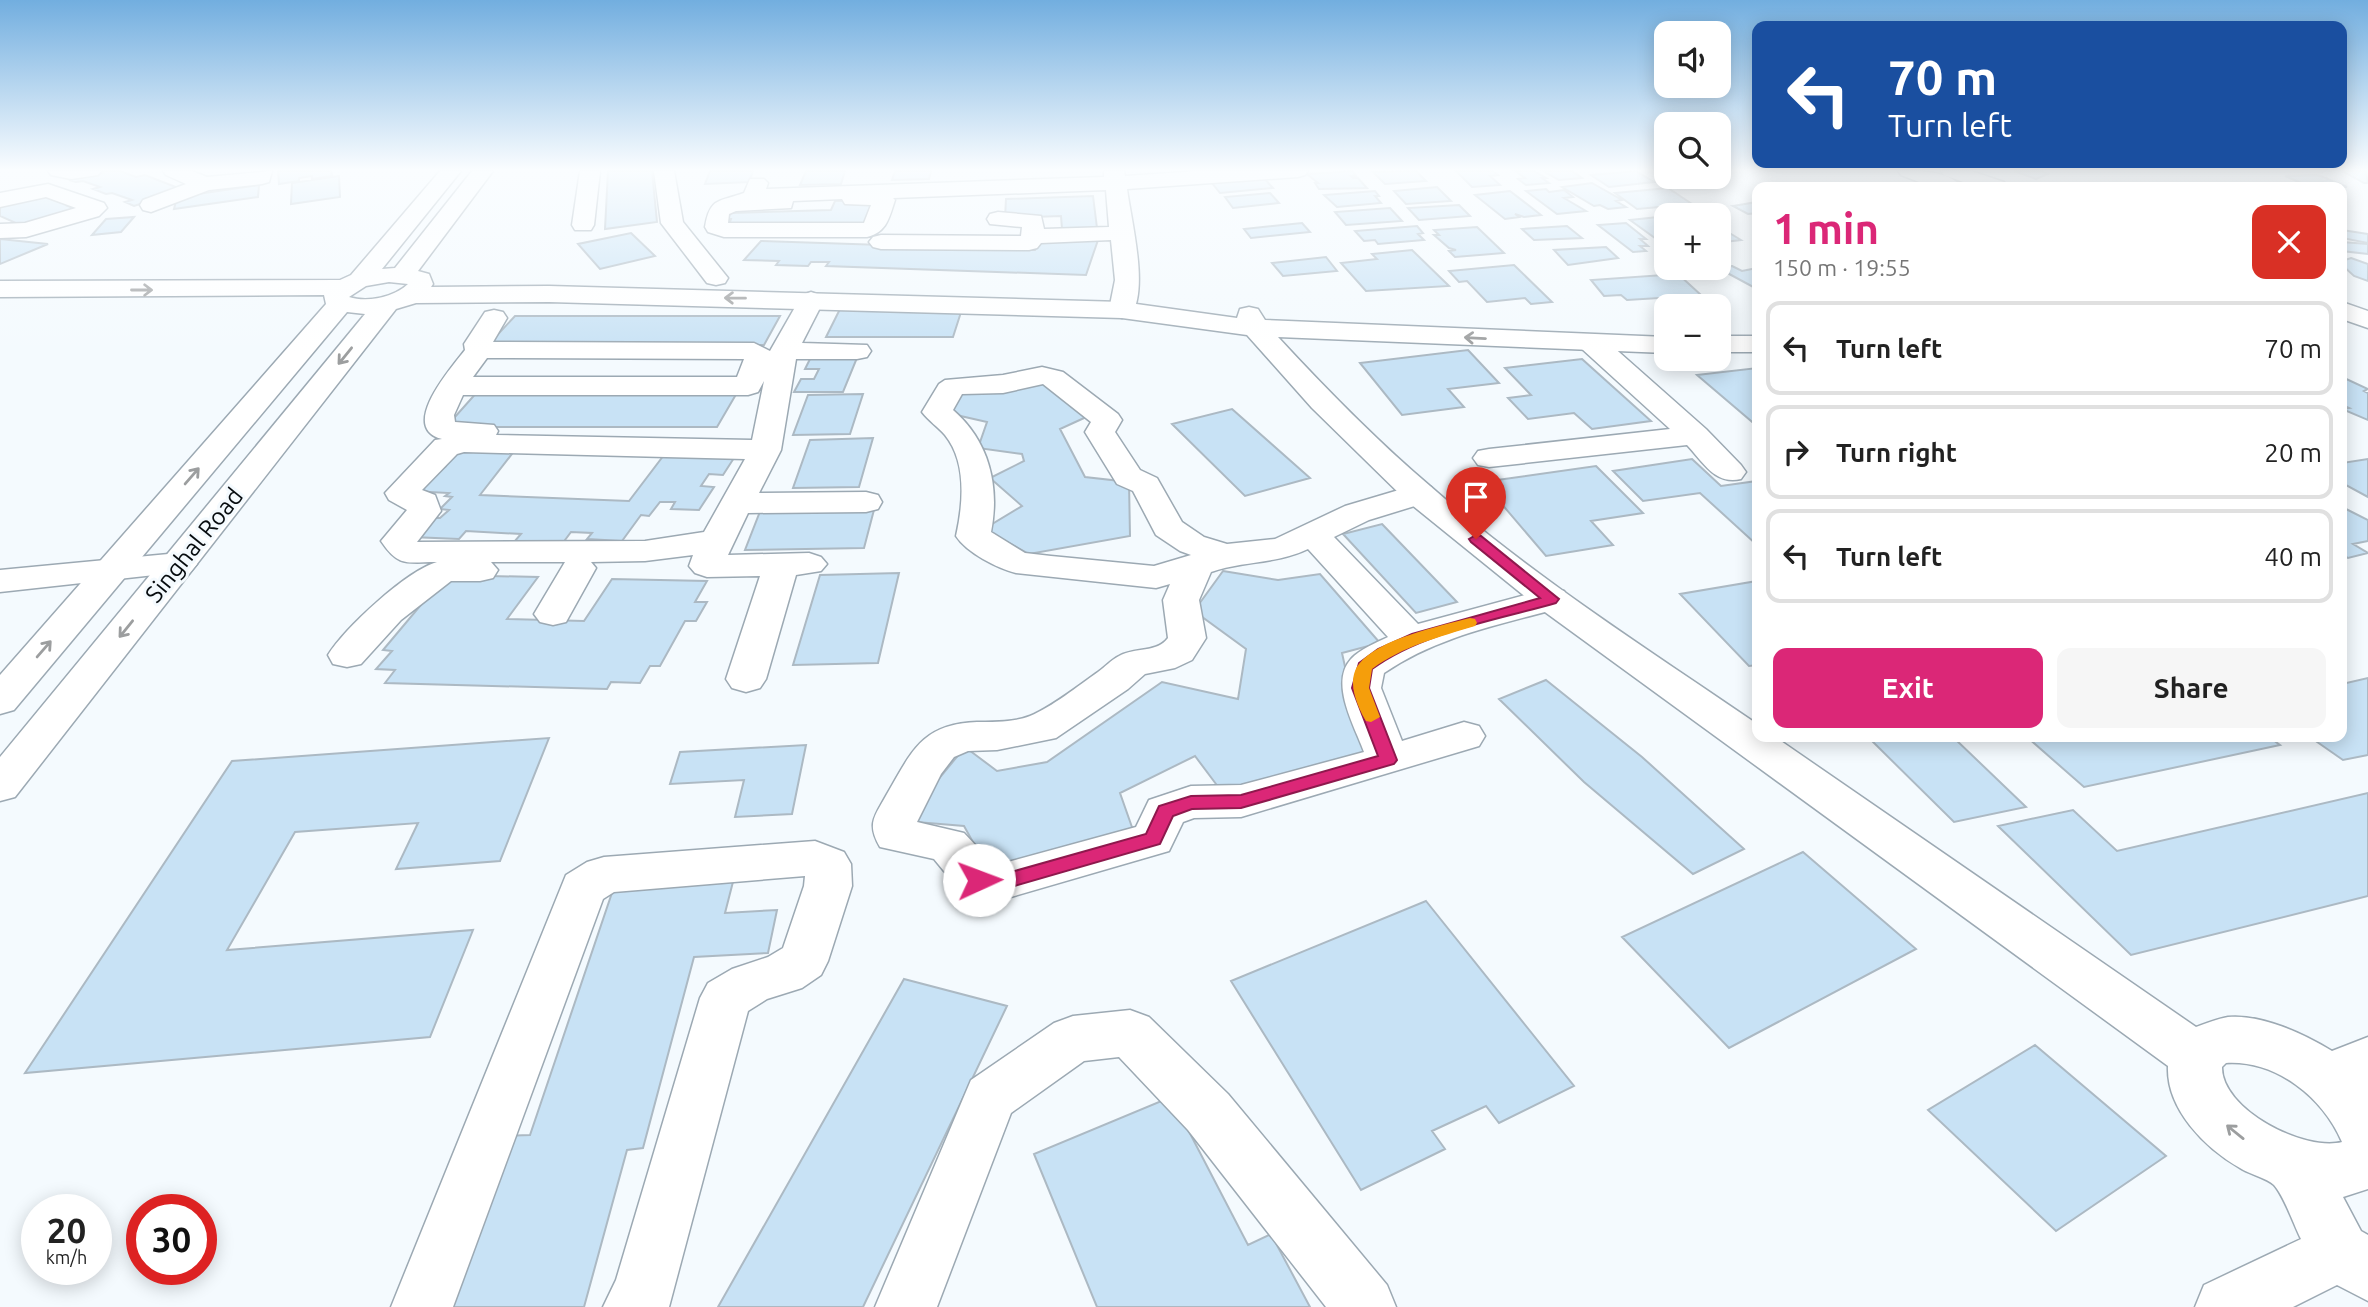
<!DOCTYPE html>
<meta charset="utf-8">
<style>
body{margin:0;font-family:Ubuntu,sans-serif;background:#f6f6f6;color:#222;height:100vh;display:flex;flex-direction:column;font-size:26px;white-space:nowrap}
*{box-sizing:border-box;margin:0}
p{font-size:23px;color:#767676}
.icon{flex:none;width:38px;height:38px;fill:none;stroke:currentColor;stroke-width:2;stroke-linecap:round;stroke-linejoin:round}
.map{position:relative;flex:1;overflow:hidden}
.panel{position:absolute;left:1752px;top:182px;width:595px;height:560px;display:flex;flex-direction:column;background:#fff;border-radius:14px;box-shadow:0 4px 18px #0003}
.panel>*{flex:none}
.top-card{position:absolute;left:1752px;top:21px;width:595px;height:147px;border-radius:14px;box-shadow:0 4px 18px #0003;background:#1a4fa0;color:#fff;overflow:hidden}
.tools{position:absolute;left:1654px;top:21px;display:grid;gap:14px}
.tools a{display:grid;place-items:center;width:77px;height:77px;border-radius:14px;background:#fff;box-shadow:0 4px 18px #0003;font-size:35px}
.speed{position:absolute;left:21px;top:1194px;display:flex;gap:14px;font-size:35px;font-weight:700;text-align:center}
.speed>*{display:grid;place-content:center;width:91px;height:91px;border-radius:50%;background:#fff;box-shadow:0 4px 18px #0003;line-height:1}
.speed small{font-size:18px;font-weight:400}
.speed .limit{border:10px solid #d22;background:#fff;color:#111}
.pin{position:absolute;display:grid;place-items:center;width:60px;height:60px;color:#fff;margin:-72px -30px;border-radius:50% 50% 50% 0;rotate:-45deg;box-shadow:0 0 7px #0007}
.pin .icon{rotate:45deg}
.me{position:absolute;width:77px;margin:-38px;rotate:88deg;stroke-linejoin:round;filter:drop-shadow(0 0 5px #0008)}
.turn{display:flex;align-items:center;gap:24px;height:147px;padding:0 21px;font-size:32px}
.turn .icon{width:91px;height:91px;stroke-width:2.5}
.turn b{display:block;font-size:49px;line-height:60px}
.round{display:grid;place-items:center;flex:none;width:74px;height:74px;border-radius:14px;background:#f6f6f6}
.head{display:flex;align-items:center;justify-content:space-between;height:119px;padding:0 21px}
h1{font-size:42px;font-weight:700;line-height:52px;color:#db2777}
.action{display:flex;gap:14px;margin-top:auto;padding:14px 21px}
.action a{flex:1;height:80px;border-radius:14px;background:#db2777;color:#fff;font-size:28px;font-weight:700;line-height:80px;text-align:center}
.action a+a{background:#f6f6f6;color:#222}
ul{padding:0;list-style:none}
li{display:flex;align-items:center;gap:21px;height:94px;margin:0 14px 10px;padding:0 7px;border:4px solid #e0e0e0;border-radius:14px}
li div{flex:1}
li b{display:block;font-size:26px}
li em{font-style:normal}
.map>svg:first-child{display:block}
.building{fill:#c8e2f5;stroke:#acb9c3;stroke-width:2}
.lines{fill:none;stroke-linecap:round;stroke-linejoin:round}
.minor-casing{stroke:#9ca9b3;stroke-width:3}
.tertiary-casing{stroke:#9ca9b3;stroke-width:3}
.trunk-casing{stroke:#9ca9b3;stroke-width:3}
.minor{fill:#fff;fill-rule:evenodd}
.tertiary{fill:#fff;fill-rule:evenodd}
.trunk{fill:#fff;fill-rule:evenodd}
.oneway{stroke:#9c9e9f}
.route{fill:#db2777;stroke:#8e194d;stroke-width:2}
.slow{fill:#f59e0b}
.labels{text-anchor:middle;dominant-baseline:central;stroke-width:6;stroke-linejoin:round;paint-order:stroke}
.street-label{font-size:24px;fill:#070c0f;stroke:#f4fafe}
</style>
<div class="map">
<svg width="2368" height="1307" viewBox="0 0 2368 1307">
<rect width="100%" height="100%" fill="#f4fafe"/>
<!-- building -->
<path class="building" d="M120 171 136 177 145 175 186 191 148 198 153 200 134 206 125 202 132 200 112 193 106 194 93 189 100 187 83 181 76 182 69 180 103 173 101 171Z
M278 171H331L332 176 312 179V176L299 178V181L279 184Z
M608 171H652L657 222 605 229Z
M710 171H753L749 182 705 184Z
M806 171H845L841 184 800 185Z
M895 171H931L929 179 892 180Z
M1352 171 1356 176H1351L1353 178H1358L1367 188 1319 189 1315 183H1318L1307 174Z
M1416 171 1426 181 1385 184 1373 172Z
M1456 171H1493L1498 175 1490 176 1500 185 1472 187Z
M1515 171H1534L1546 178H1542L1549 183 1526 185 1518 179 1525 178Z
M1543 171H1572L1582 178 1559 180Z
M1636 171 1654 182 1609 187 1591 175Z
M2014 171H2042L2048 174 2036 179Z
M2343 171H2366L2368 183H2364Z
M2318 175 2347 187H2310L2285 176Z
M339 176 340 197 291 204 292 183Z
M1264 178 1273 188 1220 193 1212 183Z
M1592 183 1622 200 1616 201 1626 207 1608 209 1600 205 1594 206 1562 187Z
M259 185 258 197 174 209 177 197Z
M1437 187 1451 201 1406 204 1394 191Z
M1668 188 1692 204 1637 209 1615 193Z
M1546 189 1549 192 1564 190 1573 197 1564 198 1586 211 1557 214 1526 191Z
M41 191 74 204 68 206 83 212 27 228 0 216V201Z
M1375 191 1379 196H1375L1381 203 1337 207 1324 195Z
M1510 191 1541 215 1524 217 1515 214 1519 217 1505 219 1475 195Z
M1270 193 1279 203 1233 208 1225 197Z
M1093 196 1097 228 1062 229 1061 216 1005 218 1006 199Z
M877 200 868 228 722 229 725 222H730L731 219H727L731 213 831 210 835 201Z
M1757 202V213L1748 214 1733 206Z
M1459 205 1470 216 1419 220 1408 208Z
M1390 208 1402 221 1346 225 1335 212Z
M134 217 121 232 92 235 106 219Z
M1658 217 1666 223V246L1630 220Z
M1302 223 1310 232 1251 238 1244 229Z
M1626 223 1646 239H1640L1648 246H1640L1646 251 1633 252 1598 225Z
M1417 226 1423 233 1418 234 1424 240 1378 244 1375 240 1364 241 1355 231Z
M1567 226 1582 238 1534 240 1522 229Z
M1718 226 1741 240 1724 242 1718 239Z
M1477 227 1504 253 1455 257 1449 251 1456 250 1449 248 1434 235H1439L1434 230Z
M2342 230 2368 234V243L2342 238Z
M631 233 655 256 600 269 578 244Z
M0 239 48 244 0 264Z
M1040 239 1098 240 1086 275 826 266 829 262H811L808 266 776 265 779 261 744 260 761 241 1035 250Z
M2342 242 2368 244V254L2342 251Z
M1606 247 1618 258 1568 265 1554 250Z
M1412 250 1449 286 1366 291 1341 263 1377 259 1372 254Z
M1326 257 1337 271 1283 276 1272 263Z
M2351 258 2368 264V281L2354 276 2342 265V261Z
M1514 265 1552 302 1531 304 1525 298 1487 302 1467 281 1459 282 1449 271Z
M1732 266 1742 271 1757 268V289L1718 268Z
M1678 274 1701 295H1673L1676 297 1627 300 1621 295 1604 296 1591 280Z
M840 309H962L953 337H826Z
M515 316H780L764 345H488Z
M1468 350 1499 383 1448 389 1464 407 1402 415 1360 363Z
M813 353H859L843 392H794L801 379H814L819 369H805Z
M1582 359 1651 421 1592 429 1574 413 1528 419 1508 398 1531 395 1505 368Z
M1757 368V426L1697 375Z
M2342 377 2368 389 2364 391 2368 393V420L2342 409 2349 408 2342 405Z
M1041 379 1095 413 1060 429 1085 477 1129 482 1130 536 1029 554 984 529 1022 506 990 478 1024 461 1022 454 978 448 987 422 943 412 958 388Z
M478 391H738L717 427H446Z
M863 394 850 434 793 435 808 395Z
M1232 409 1310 478 1245 496 1172 424Z
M873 438 859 487 793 488 810 440Z
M458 447 515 450 480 495 629 501 664 455 734 458 723 475 709 474 701 486 714 487 699 510 671 509 675 502H660L649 516 641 515 622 541 587 539 592 533 571 532 562 544 514 542 521 534 466 531 459 539 412 537 431 518H440L449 510 440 509 452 497 445 496 449 493 412 491 425 478H433L445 467 437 466Z
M1692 459 1721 486 1757 481V545L1700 493 1643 501 1613 471Z
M2368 459V497L2342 483V463Z
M1596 466 1643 513 1591 521 1613 545 1546 556 1483 482Z
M875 506 864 548 745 550 761 509Z
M2346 509 2368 520V541L2353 544 2368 553 2348 558 2342 554V510Z
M1382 524 1457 602 1416 613 1343 534Z
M1223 571 1278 580 1320 574 1380 643 1342 653 1365 758 1222 792 1195 756 1120 793 1133 830 989 871 964 826 904 821 965 747 997 771 1047 762 1162 682 1238 699 1246 649 1194 611Z
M899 573 878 663 793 665 820 575Z
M446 575 538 577 507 619 584 621 612 579 707 581 695 602H707L696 621H685L660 666H650L640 683 611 682 607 689 385 683 395 670 376 669 392 651 383 650Z
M1757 581V665L1749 666 1680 594Z
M2368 678V755L2343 760 2310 737H2342V684Z
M1546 680 1642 757 1744 849 1693 874 1584 782 1499 699Z
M1868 737H1953L2026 807 1954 822Z
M2027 737H2269L2280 745 2084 787Z
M549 738 500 861 396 869 418 823 295 832 227 950 473 930 430 1037 25 1073 232 761Z
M806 745 792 814 735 817 744 780 670 784 680 752Z
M2368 793V896L2131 955 1998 826 2073 810 2117 851Z
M1803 852 1916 949 1729 1048 1622 937Z
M735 874 725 913 777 910 768 953 694 957 643 1148 627 1150 584 1307H440L502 1136 530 1135 616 881Z
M1426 901 1574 1086 1499 1123 1486 1106 1432 1131 1445 1149 1361 1190 1231 981Z
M904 979 1007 1006 863 1307H718Z
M2035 1045 2166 1156 2056 1231 1928 1110Z
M1171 1097 1248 1245 1271 1234 1310 1307H1097L1034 1154Z"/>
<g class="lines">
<!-- minor casing -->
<g class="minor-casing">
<path id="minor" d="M48 171H101L98 175 71 179 51 175Z
M163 171H192L207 177 272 171 269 182 262 184 209 190 151 212 143 210 140 205 143 200 186 184 166 175Z
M580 171H600L594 225 591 230H575L572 225Z
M654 171H674L683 222 728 278 725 283 716 285 707 283 661 223Z
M1104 171H1124L1125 176 1199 171H1308L1305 175 1298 177 1127 189C1131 220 1149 289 1131 315L1122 318 1113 315 1109 310 1115 280 1111 240 1041 243 1037 248 1029 250 881 249 873 247 869 242 873 237 881 235 1021 236 1022 227 990 224 987 219 990 214 998 212 1041 216 1044 229 1109 227 1106 190 893 198 895 200C889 218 887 232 867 237H724L708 232 705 227C710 197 719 202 744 193L750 179H764L768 183 766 189 1104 177ZM842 199 845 204 871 205 864 223H728L729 214 736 211 791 208 793 201Z
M48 184 104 203 107 208 99 216 26 237 0 238V224L25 223 76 208 46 197 0 207V193Z
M811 292 820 295 824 300 802 343 867 345 871 351 867 357 857 359H796L781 450 759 493 866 492 878 495 882 502 878 509 866 512 748 513 728 555 809 553 821 557 827 564 821 571 796 575 766 679 760 688 746 692 732 688 726 679 760 576 707 577 695 573 689 566 693 555 645 561 591 562 596 568 566 622 553 625 540 622 534 614 565 562H491L498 570 493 578 480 581H451L401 620 361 664 347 667 333 664 328 655C345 628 406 571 437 562 407 562 399 568 381 541L407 510 389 500 385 493 435 440 442 439C398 428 451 368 465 350L464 344 485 312 494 310 503 312 507 318 493 342 754 343 770 351 802 295ZM487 358 744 359 737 377H473ZM764 381 752 440 496 435 498 431 494 425 455 422 454 415 463 395H748L758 392ZM464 452 745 459 704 532 645 541 417 542 441 511 435 495 422 490 457 454Z
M1592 335 1602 337 1706 429 1741 465 1746 472 1741 479C1715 485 1704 463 1687 445L1489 467 1478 465 1473 458 1478 451 1489 449 1670 429 1582 349 1578 343 1582 337Z
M1042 367 1063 372 1118 414 1122 420 1115 432 1140 470 1157 478 1182 522 1204 537 1227 544 1275 539 1345 506 1419 484 1431 487 1435 494 1431 501 1369 520 1334 537 1418 624 1551 588 1564 591 1569 599 1564 607C1502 624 1438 636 1384 673L1381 688 1402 741 1464 722 1479 726 1485 736 1479 746 1241 817 1194 818 1183 822 1169 851 997 901 962 893 934 859 880 847C866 823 875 816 887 794 912 751 922 724 977 722 994 722 1015 722 1030 716 1052 707 1078 686 1098 672 1105 667 1111 660 1119 656 1135 647 1157 653 1168 638L1163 600 1170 584 1156 588 1016 573C997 568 967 553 956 536 963 505 967 462 945 435 938 427 929 421 922 412L939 384 945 380 1003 375ZM1043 384 1091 422 1085 432 1117 484 1133 491 1156 535 1180 551 1191 555 1154 566 1051 556 1025 553 991 532C1000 486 989 441 953 410L962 394 1003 393ZM1308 549 1388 637C1376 643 1360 649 1351 659 1329 683 1355 727 1364 752L1241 785 1191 786 1149 800 1136 827 997 865 993 864 964 833 917 822 941 774 954 757 968 751 997 750 1056 738 1128 689 1145 674 1175 668 1192 660 1206 638 1199 600 1211 572C1242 561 1277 564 1308 549Z
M179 553 191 557 197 564 191 571 0 592V570Z
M815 841 844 852 851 864 852 886 828 961 821 975 802 988 767 999 748 1011 669 1307H603L616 1280 700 998 708 983 732 969 768 957 783 948 804 886 805 876 614 892 603 899 453 1307H391L566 875 587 862 604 857Z
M1130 1010 1149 1017 1228 1094 1387 1285 1396 1307H1326L1188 1130 1119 1057 1084 1061 1011 1113 937 1307H875L971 1080 1054 1023 1073 1016Z"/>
</g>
<!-- tertiary casing -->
<g class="tertiary-casing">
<path id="tertiary" d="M440 171H461L382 269 395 268 472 171H493L418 271 429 274 433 284 431 287 549 286 1122 302 1237 318 1240 309 1249 307 1258 309 1265 320 1666 337V353L1278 337C1326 389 1376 440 1430 486 1531 575 1646 648 1757 724V737H1775L2196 1027C2207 1023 2217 1019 2228 1017 2262 1014 2304 1034 2332 1051L2368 1037V1189L2343 1197 2361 1231 2368 1235V1301L2337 1285 2293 1307H2195L2204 1285 2301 1239C2294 1225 2284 1196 2274 1185 2267 1178 2249 1174 2240 1168 2205 1148 2166 1109 2168 1066L1538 607 1407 501 1312 408 1247 335 1122 318 549 302 416 303 396 309 15 797 0 801V757L365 314 347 312 14 710 0 714V675L326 304 324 295 0 297V281L340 280 351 275ZM389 282 408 284C394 297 368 303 349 297L366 286ZM2226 1063C2277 1060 2323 1098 2342 1142 2304 1152 2221 1109 2222 1067Z
M1718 336H1757V352H1718Z"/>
</g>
<!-- trunk casing -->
<g class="trunk-casing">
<path id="trunk" d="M1898 171C1918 171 1948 170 1962 187H1932L1901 175Z
M1941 171H1971L2004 182 2007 187H1977L1944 175Z
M2342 302 2368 311V328L2342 319Z"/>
</g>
<!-- minor -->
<use href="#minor" class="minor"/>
<!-- tertiary -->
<use href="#tertiary" class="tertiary"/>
<!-- trunk -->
<use href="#trunk" class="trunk"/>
</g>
<!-- one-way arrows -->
<defs><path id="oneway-shaft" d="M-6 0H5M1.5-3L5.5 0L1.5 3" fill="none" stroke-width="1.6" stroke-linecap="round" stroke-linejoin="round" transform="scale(1.75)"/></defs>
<g class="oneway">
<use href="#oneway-shaft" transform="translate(142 290)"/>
<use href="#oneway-shaft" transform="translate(735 298) rotate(-179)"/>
<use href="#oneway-shaft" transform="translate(1475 338) rotate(-177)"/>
<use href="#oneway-shaft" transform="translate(345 356) rotate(129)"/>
<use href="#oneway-shaft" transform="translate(192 476) rotate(-49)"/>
<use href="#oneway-shaft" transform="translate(126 629) rotate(129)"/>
<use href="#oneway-shaft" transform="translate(44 649) rotate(-49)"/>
<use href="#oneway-shaft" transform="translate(2235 1132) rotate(-141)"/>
</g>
<!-- sky -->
<linearGradient id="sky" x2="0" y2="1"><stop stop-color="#72aedf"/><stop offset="0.48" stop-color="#fafdff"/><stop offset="1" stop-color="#fafdff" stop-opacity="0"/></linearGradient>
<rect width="2368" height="354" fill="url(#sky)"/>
<!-- route -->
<path class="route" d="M1476 535 1481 536 1559 599 1556 603C1497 620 1422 632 1372 669L1369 688 1397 760 1394 764 1241 808 1192 809 1173 816 1160 844 997 891 972 886 969 880 972 875 979 873 997 876 1146 834 1159 806 1191 796 1241 795 1378 756 1352 688 1359 663 1378 649 1412 634 1540 598 1471 542 1469 539Z"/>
<!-- slow -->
<path class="slow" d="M1470 618 1475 619 1477 623 1475 626C1439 637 1403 646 1372 669L1369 688 1380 717 1371 722 1366 721C1357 706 1346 680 1359 664 1378 639 1440 626 1470 618Z"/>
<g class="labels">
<!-- street labels -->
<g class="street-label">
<text transform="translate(194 545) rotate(-51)">Singhal Road</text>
</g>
</g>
</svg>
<div class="tools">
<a><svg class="icon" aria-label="sound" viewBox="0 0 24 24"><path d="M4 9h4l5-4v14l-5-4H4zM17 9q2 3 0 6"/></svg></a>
<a><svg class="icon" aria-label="search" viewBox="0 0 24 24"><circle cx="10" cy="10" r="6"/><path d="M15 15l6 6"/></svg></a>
<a>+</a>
<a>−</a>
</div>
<div class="speed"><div>20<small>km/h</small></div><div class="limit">30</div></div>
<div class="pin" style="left:1476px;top:539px;background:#d93025"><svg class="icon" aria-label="arrive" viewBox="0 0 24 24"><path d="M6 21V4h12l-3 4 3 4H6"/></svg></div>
<svg class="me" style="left:979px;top:880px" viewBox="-20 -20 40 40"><circle r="19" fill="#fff"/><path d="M0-13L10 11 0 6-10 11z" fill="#db2777"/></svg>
<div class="top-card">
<div class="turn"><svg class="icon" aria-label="left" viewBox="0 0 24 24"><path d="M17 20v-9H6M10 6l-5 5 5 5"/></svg><div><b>70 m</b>Turn left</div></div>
</div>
<section class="panel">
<div class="head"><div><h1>1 min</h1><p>150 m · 19:55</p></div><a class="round" style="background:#d93025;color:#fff"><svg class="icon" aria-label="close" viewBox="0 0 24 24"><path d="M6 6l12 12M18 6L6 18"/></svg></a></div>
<ul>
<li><svg class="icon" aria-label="left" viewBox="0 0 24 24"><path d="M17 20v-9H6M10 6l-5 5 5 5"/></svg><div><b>Turn left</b></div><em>70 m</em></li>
<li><svg class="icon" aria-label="right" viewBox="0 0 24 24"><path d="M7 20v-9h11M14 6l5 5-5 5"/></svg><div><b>Turn right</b></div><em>20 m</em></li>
<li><svg class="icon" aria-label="left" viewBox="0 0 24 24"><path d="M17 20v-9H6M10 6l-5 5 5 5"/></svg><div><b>Turn left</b></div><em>40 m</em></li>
</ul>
<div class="action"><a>Exit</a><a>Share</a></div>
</section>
</div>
